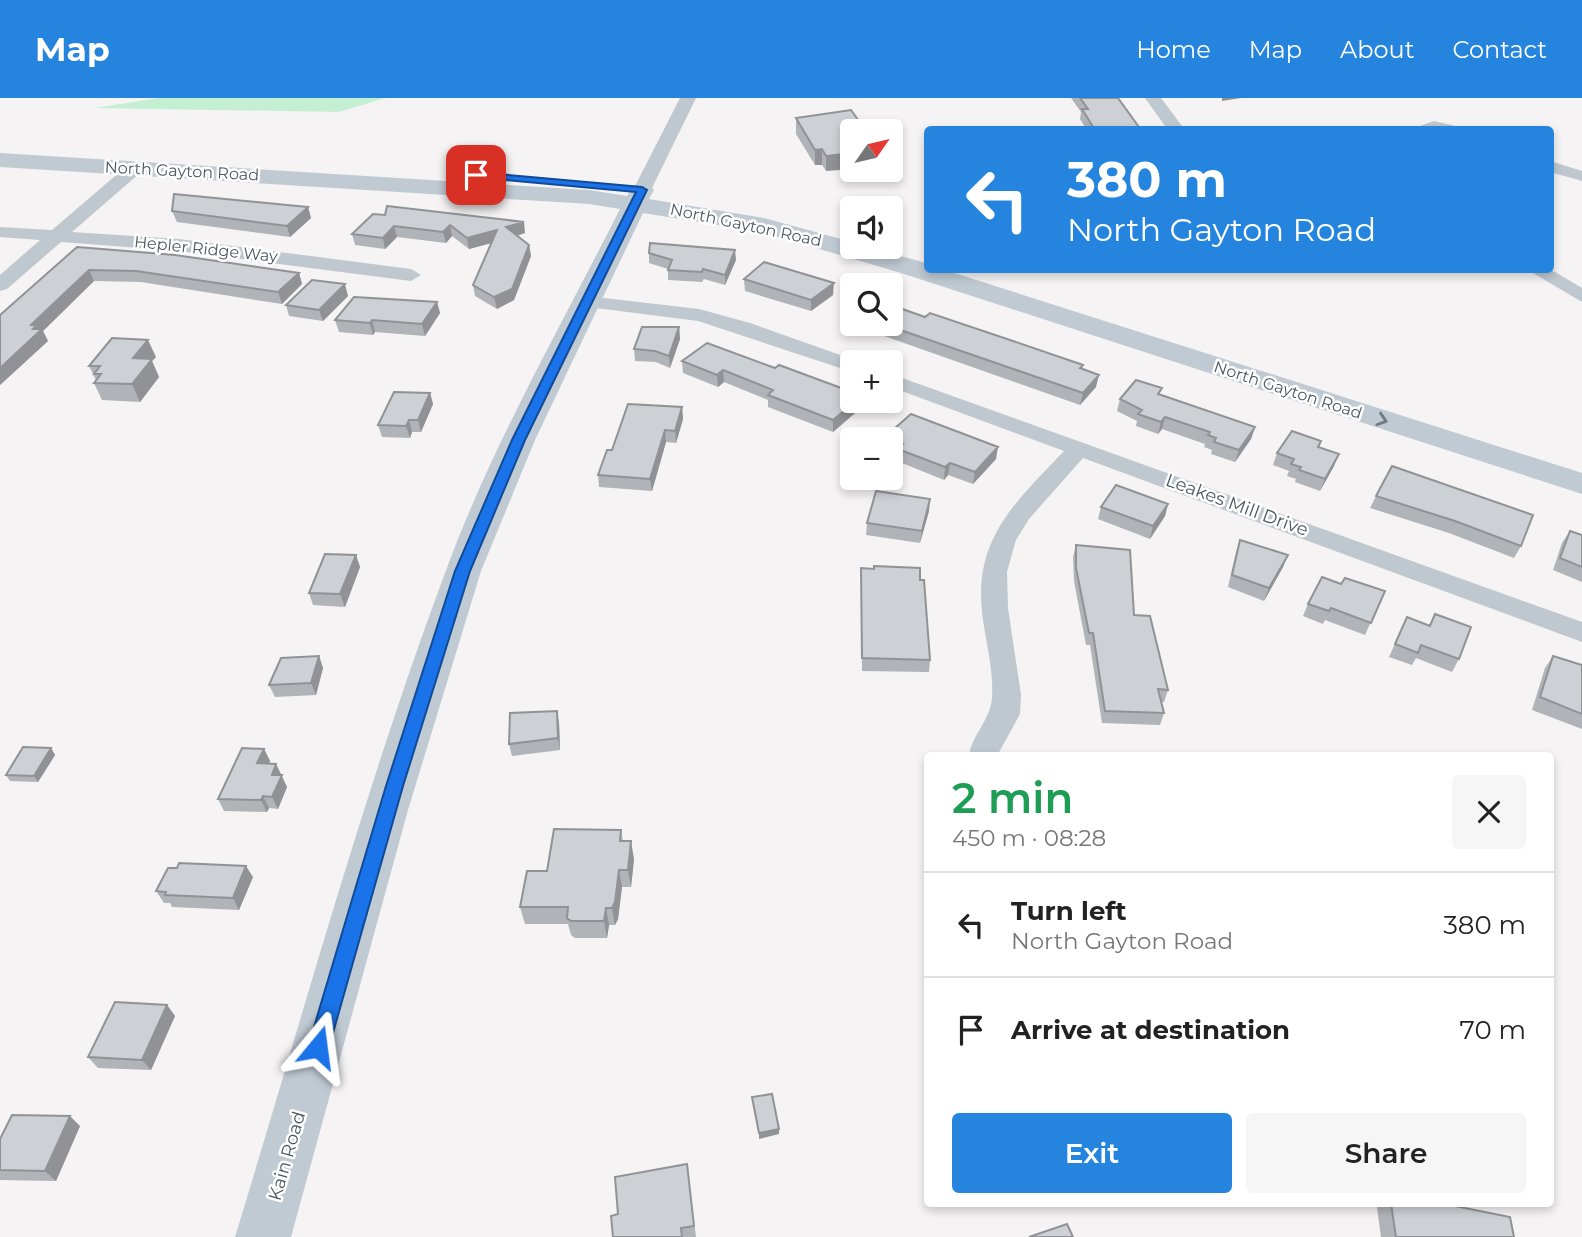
<!DOCTYPE html>
<meta charset="utf-8">
<style>
body{margin:0;font-family:Montserrat,sans-serif;background:#f6f6f6;color:#222;height:100vh;display:flex;flex-direction:column;font-size:26px;white-space:nowrap}
*{box-sizing:border-box;margin:0}
p{font-size:23px;color:#767676}
.icon{flex:none;width:38px;height:38px;fill:none;stroke:currentColor;stroke-width:2;stroke-linecap:round;stroke-linejoin:round}
.map{position:relative;flex:1;overflow:hidden}
.side{position:absolute;left:924px;top:654px;width:630px;height:455px;display:flex;flex-direction:column;background:#fff;border-radius:7px;box-shadow:0 4px 10px #0003}
.side>*{flex:none}
.top-card{position:absolute;left:924px;top:28px;width:630px;height:147px;border-radius:7px;box-shadow:0 4px 10px #0003;background:#2484de;color:#fff;overflow:hidden}
.needle{width:46px;rotate:56deg}
.tools{position:absolute;left:840px;top:21px;display:grid;gap:14px}
.tools a{display:grid;place-items:center;width:63px;height:63px;border-radius:7px;background:#fff;box-shadow:0 4px 10px #0003;font-size:35px}
.pin{position:absolute;display:grid;place-items:center;width:60px;height:60px;color:#fff;margin:-30px;border-radius:14px;box-shadow:0 4px 10px #0006}
.me{position:absolute;width:77px;margin:-38px;rotate:16deg;stroke-linejoin:round;filter:drop-shadow(0 0 5px #0008)}
.turn{display:flex;align-items:center;gap:24px;height:147px;padding:0 28px;font-size:32px}
.turn .icon{width:91px;height:91px;stroke-width:2.5}
.turn b{display:block;font-size:49px;line-height:60px}
.round{display:grid;place-items:center;flex:none;width:74px;height:74px;border-radius:7px;background:#f6f6f6}
.summary{display:flex;align-items:center;justify-content:space-between;height:119px;padding:0 28px}
h1{font-size:42px;font-weight:600;line-height:52px;color:#1e9e55}
.primary-button{display:flex;gap:14px;margin-top:auto;padding:14px 28px}
.primary-button a{flex:1;height:80px;border-radius:7px;background:#2484de;color:#fff;font-size:28px;font-weight:600;line-height:80px;text-align:center}
.primary-button a+a{background:#f6f6f6;color:#222}
ul{padding:0;list-style:none}
li{display:flex;align-items:center;gap:21px;height:105px;padding:0 28px;border-top:2px solid #e0e0e0}
li div{flex:1}
li b{display:block;font-size:26px}
li em{font-style:normal}
header{display:flex;align-items:center;gap:42px;box-sizing:border-box;height:98px;padding:0 35px;background:#2484de;color:#fff}
header strong{font-size:33px}
nav{display:flex;gap:38px;margin-inline-start:auto;font-size:24px}
.map>svg:first-child{display:block}
.green{fill:#c5efd2}
.lines{fill:none;stroke-linecap:round;stroke-linejoin:round}
.street{fill:#bfc8ce;fill-rule:evenodd}
.secondary{fill:#c0cad3;fill-rule:evenodd}
.wall{fill:#b0b3b7}
.shaded-wall{fill:#909295}
.building{fill:#cdd0d5;stroke:#909295;stroke-width:2}
.oneway{stroke:#6e7a82}
.route{fill:#1a73e8;stroke:#114b97;stroke-width:2}
.labels{text-anchor:middle;dominant-baseline:central;stroke-width:5;stroke-linejoin:round;paint-order:stroke}
.far-street-label{font-size:16px;fill:#4b5860;stroke:#fff}
.street-label{font-size:18px;fill:#4b5860;stroke:#fff}
</style>
<header>
<strong>Map</strong>
<nav><a>Home</a><a>Map</a><a>About</a><a>Contact</a></nav>
</header>
<div class="map">
<svg width="1582" height="1139" viewBox="0 0 1582 1139">
<rect width="100%" height="100%" fill="#f5f3f3"/>
<!-- green -->
<path class="green" d="M159 0H385L339 14 94 10Z"/>
<g class="lines">
<!-- street -->
<path class="street" d="M680 0H696L651 92 642 97 636 96 633 92Z
M1145 0H1161L1185 32H1168Z
M1434 23 1460 29 1462 32H1409Z
M1550 63 1582 73V83L1550 74Z
M135 65 141 66 143 70 141 74 72 134 179 141 411 171 421 177 411 183 179 153 61 144 7 191 0 193V177L40 142 0 139V129L52 132 129 66Z
M1550 171 1582 190V204L1528 172Z
M587 198 699 211 750 225 860 264H852V274L698 223 580 208 577 204 580 200Z
M891 276 1582 524V544L1083 360 1029 421 1016 442 1007 474 1008 510 1021 597 1020 616 997 658H969C971 638 991 622 992 599 994 572 985 541 982 514 974 439 1017 403 1064 353L891 289Z"/>
<!-- secondary -->
<path class="secondary" d="M0 55 589 92 627 98 634 87H650L654 92 649 101 764 120 852 144V149H868L919 163 928 166V172H945L1582 375V396L901 175 761 134 643 115 535 342 481 473 408 712 291 1139H235C303 917 364 692 445 475 491 349 560 230 620 111L589 106 0 69Z"/>
</g>
<!-- wall -->
<path class="wall" d="M1071 0H1118L1141 32H1087L1080 21 1081 14Z
M796 20 866 33 826 73 822 67H815L796 36Z
M308 109 311 120 290 139 177 124 172 113Z
M373 116 525 135 517 138 529 147 531 158 514 202 497 211 475 198 473 187 491 145 469 151 452 138 446 145 397 139 385 151 355 147 352 136Z
M77 149 299 175 302 186 282 206 141 184 94 183 43 233 48 243 0 287Z
M649 155 736 162 725 187 704 181 702 184 668 182V171L649 165Z
M744 181 833 197 811 213 745 193Z
M348 198 323 223 289 218 286 207Z
M437 204 440 215 425 238 375 234 373 237 339 234 335 222Z
M925 219 1083 267V271L1096 289 1080 307 856 228V226H891Z
M679 229 680 241 670 270 656 264 635 263 634 251Z
M156 259 152 263 159 279 140 304 102 302 94 285 96 282 89 268Z
M682 263 852 303H862V309L833 334 768 309V302L724 284 718 289 683 275Z
M430 295 433 306 421 334H412L410 340 382 339 378 327Z
M1161 296 1255 329 1251 341 1235 364 1211 356 1212 352 1204 349 1205 346 1162 331 1158 336 1136 328 1137 323 1117 313 1120 301Z
M682 309 683 321 676 345 666 344 652 393 599 389 598 377 612 352Z
M885 339 996 361 973 386 948 377 944 382 897 363V356L891 354V341H885Z
M1321 343 1319 349 1334 368 1320 393 1295 384 1296 381 1287 378 1289 373 1273 367 1277 355Z
M1376 398 1533 417 1521 448 1514 460 1449 435 1370 410Z
M1168 406 1165 418 1150 441 1098 421 1101 409Z
M929 413 920 445 866 437 867 425Z
M1570 433 1582 437V484L1553 472 1562 445Z
M1240 442 1288 457 1283 469 1264 503 1228 489 1236 454Z
M1076 447 1134 517 1168 592 1164 604H1161L1164 615 1160 627 1102 625 1090 547H1086L1074 483 1073 459Z
M356 457 360 469 345 509 313 507 309 495Z
M861 470 930 562 929 574 862 573Z
M1341 486 1385 493 1365 537 1325 522 1323 526 1303 518 1308 506Z
M1435 516 1459 561 1452 574 1416 560 1412 567 1389 559 1407 519 1429 527Z
M319 558 323 570 316 597 275 599 269 587Z
M1553 558 1582 567V631L1532 612 1545 570Z
M559 625 560 652 512 658 509 646Z
M51 650 55 657 38 684 10 683 6 677Z
M264 651 270 663 268 666H276L287 689 278 711 269 710 267 714 224 713 218 701Z
M621 732 623 743 634 761 631 789H622L618 821 615 827H609L607 840H575L571 837 568 826H525L520 809 547 773Z
M253 779 239 812 172 809 170 805H164L156 793Z
M167 907 175 918 151 972 98 970 88 959Z
M80 1028 56 1083 0 1082V1041Z
M687 1066 696 1139H613L618 1116Z
M1380 1106H1445L1514 1139H1381L1377 1110Z"/>
<!-- shaded-wall -->
<path class="shaded-wall" d="M1222 0H1241L1222 3Z
M822 51V67H815V52Z
M852 55V71L826 73V58Z
M308 109 311 120 290 139 287 128Z
M524 124 525 135 508 140 506 129Z
M450 127 452 138 446 145 443 134Z
M394 128 397 139 385 151 383 140Z
M497 132 499 143 469 151 467 140Z
M529 147 531 158 514 202 497 211 494 199Z
M735 152 736 162 725 187V177Z
M89 172 94 183 43 233 48 243 0 287V270L31 227Z
M299 175 302 186 282 206 278 194Z
M834 185 833 197 811 213V202Z
M345 186 348 198 323 223 319 212Z
M437 204 440 215 425 238 422 226Z
M372 222 375 234 373 237 370 225Z
M679 229 680 241 670 270 669 258Z
M148 242 156 259 152 263 159 279 140 304 132 286 133 260Z
M723 272 724 284 718 289 717 277Z
M1099 277 1096 289 1080 307 1083 295Z
M430 295 433 306 421 334 418 322Z
M856 303H862V309L833 334V322Z
M682 309 683 321 676 345 675 333Z
M1165 319 1162 331 1158 336 1161 324Z
M409 322 412 334 410 340 406 328Z
M1255 329 1251 341 1235 364 1239 352Z
M665 332 666 344 652 393 650 381Z
M998 349 996 361 973 386 975 374Z
M1339 356 1334 368 1320 393 1325 381Z
M950 365 948 377 944 382 945 369Z
M930 401 929 413 920 445 922 433Z
M1168 406 1165 418 1150 441 1153 428Z
M356 457 360 469 345 509 340 496Z
M1288 457 1283 469 1264 503 1269 490Z
M319 558 323 570 316 597 311 585Z
M557 613 559 625 560 652 558 640Z
M51 650 55 657 38 684 34 678Z
M264 651 270 663 263 678 257 665Z
M276 666 287 689 278 711 272 699V677Z
M263 698 269 710 267 714 261 702Z
M631 743 634 761 631 789 628 772Z
M246 768 253 779 239 812 233 800Z
M619 772 622 789 618 821 615 827 612 810Z
M606 810 609 827 607 840 604 823Z
M167 907 175 918 151 972 142 962Z
M70 1018 80 1028 56 1083 45 1073Z
M779 1031V1036L759 1041V1035Z"/>
<!-- building -->
<path class="building" d="M1080 0H1118L1141 32H1095L1082 11H1088Z
M851 12 866 33H852V55L826 58 822 51 815 52 796 20Z
M174 96 308 109 287 128 172 113Z
M387 108 524 124 506 129 529 147 512 191 494 199 473 187 497 132 467 140 450 127 443 134 394 128 383 140 352 136 373 116 385 117Z
M650 145 735 152 725 177 703 171 702 174 668 172 672 162 649 155Z
M77 149 175 157 299 175 278 194 136 173 89 172 31 227 36 228 33 231H42L0 270V217Z
M764 164 834 185 811 202 744 181Z
M312 182 345 186 319 212 286 207Z
M354 199 437 204 422 226 372 222 370 225 335 222Z
M891 207 925 219 930 215 1013 243 1083 267 1080 270 1099 277 1083 295 883 226H891Z
M642 229H679L669 258 655 253 634 251Z
M112 240 148 242 133 260 152 261 132 286 94 285 101 276H94L100 268H89Z
M707 245 775 270 779 267 852 294V303H856L833 322 768 297 773 292 723 272 717 277 682 263Z
M1136 282 1162 290 1158 296 1255 329 1239 352 1214 344 1216 340 1208 337 1210 334 1165 319 1161 324 1138 316 1142 312 1120 301Z
M394 294 430 295 418 322H409L406 328 378 327Z
M628 306 682 309 675 333 665 332 650 381 598 377 607 352H612Z
M911 316 998 349 975 374 950 365 945 369 898 351 903 346 885 339Z
M1292 333 1321 343 1318 349 1339 356 1325 381 1299 372 1301 369 1291 366 1294 361 1277 355Z
M1392 368 1533 417 1521 448 1455 423 1376 398Z
M1116 387 1168 406 1153 428 1101 409Z
M876 393 930 401 922 433 867 425Z
M1570 433 1582 437V469L1560 460Z
M1240 442 1288 457 1269 490 1232 477Z
M1076 447 1130 452 1134 517 1150 518 1168 592 1158 591 1164 615 1105 613 1093 535H1089L1076 470Z
M325 456 356 457 340 496 309 495Z
M874 468 920 470V482H924L930 562 862 560 861 470 874 471Z
M1322 479 1341 486 1345 480 1385 493 1371 525 1331 510 1329 513 1308 506Z
M1435 516 1471 529 1459 561 1421 547 1418 555 1395 546 1407 519 1430 528Z
M319 558 311 585 269 587 281 560Z
M1553 558 1582 567V616L1540 599Z
M557 613 558 640 509 646 510 615Z
M23 649 51 650 34 678 6 677Z
M242 650 264 651 257 665 276 666 272 677H282L272 699 263 698 261 702 218 701Z
M554 731 621 732 620 743H631L628 772H619L615 804 612 810H606L604 823H571L567 820 568 809H520L527 773H547Z
M179 765 246 768 233 800 165 797 166 794 156 793 168 770H177Z
M115 904 167 907 142 962 88 959Z
M772 996 779 1031 759 1035 752 999Z
M12 1017 70 1018 45 1073 0 1072V1041Z
M687 1066 694 1128 681 1130 682 1139H613L611 1118 618 1116 615 1079Z
M1391 1106H1445L1510 1119 1514 1139H1396Z
M1067 1126 1073 1139H1029Z"/>
<!-- one-way arrows -->
<defs><path id="oneway-chevron" d="M-2-3.5L2.5 0L-2 3.5" fill="none" stroke-width="1.6" stroke-linecap="round" stroke-linejoin="round" transform="scale(1.75)"/></defs>
<use class="oneway" href="#oneway-chevron" transform="translate(1382 322) rotate(18)"/>
<!-- route -->
<path class="route" d="M476 74 642 89 647 92 525 342 470 473 403 688 329 949 326 956 318 958 311 956 308 949 386 688 455 473 512 342 636 94 472 79Z"/>
<g class="labels">
<!-- far-street labels -->
<g class="far-street-label">
<text transform="translate(182 73) rotate(3)">North Gayton Road</text>
<text transform="translate(746 127) rotate(12)">North Gayton Road</text>
<text transform="translate(206 151) rotate(6)">Hepler Ridge Way</text>
<text transform="translate(1288 292) rotate(18)">North Gayton Road</text>
</g>
<!-- street labels -->
<g class="street-label">
<text transform="translate(1237 407) rotate(20)">Leakes Mill Drive</text>
<text transform="translate(287 1058) rotate(-74)">Kain Road</text>
</g>
</g>
</svg>
<div class="tools">
<a><svg class="needle" viewBox="-14 -14 28 28"><path d="M0-13l5 13h-10z" fill="#e53935"/><path d="M0 13l5-13h-10z" fill="#767676"/></svg></a>
<a><svg class="icon" aria-label="sound" viewBox="0 0 24 24"><path d="M4 9h4l5-4v14l-5-4H4zM17 9q2 3 0 6"/></svg></a>
<a><svg class="icon" aria-label="search" viewBox="0 0 24 24"><circle cx="10" cy="10" r="6"/><path d="M15 15l6 6"/></svg></a>
<a>+</a>
<a>−</a>
</div>
<div class="pin" style="left:476px;top:77px;background:#d93025"><svg class="icon" aria-label="arrive" viewBox="0 0 24 24"><path d="M6 21V4h12l-3 4 3 4H6"/></svg></div>
<svg class="me" style="left:318px;top:949px" viewBox="-20 -20 40 40"><path d="M0-17L14 15 0 8-14 15z" fill="#1a73e8" stroke="#fff" stroke-width="4"/></svg>
<div class="top-card">
<div class="turn"><svg class="icon" aria-label="left" viewBox="0 0 24 24"><path d="M17 20v-9H6M10 6l-5 5 5 5"/></svg><div><b>380 m</b>North Gayton Road</div></div>
</div>
<section class="side">
<div class="summary"><div><h1>2 min</h1><p>450 m · 08:28</p></div><a class="round"><svg class="icon" aria-label="close" viewBox="0 0 24 24"><path d="M6 6l12 12M18 6L6 18"/></svg></a></div>
<ul>
<li><svg class="icon" aria-label="left" viewBox="0 0 24 24"><path d="M17 20v-9H6M10 6l-5 5 5 5"/></svg><div><b>Turn left</b><p>North Gayton Road</p></div><em>380 m</em></li>
<li><svg class="icon" aria-label="arrive" viewBox="0 0 24 24"><path d="M6 21V4h12l-3 4 3 4H6"/></svg><div><b>Arrive at destination</b></div><em>70 m</em></li>
</ul>
<div class="primary-button"><a>Exit</a><a>Share</a></div>
</section>
</div>
